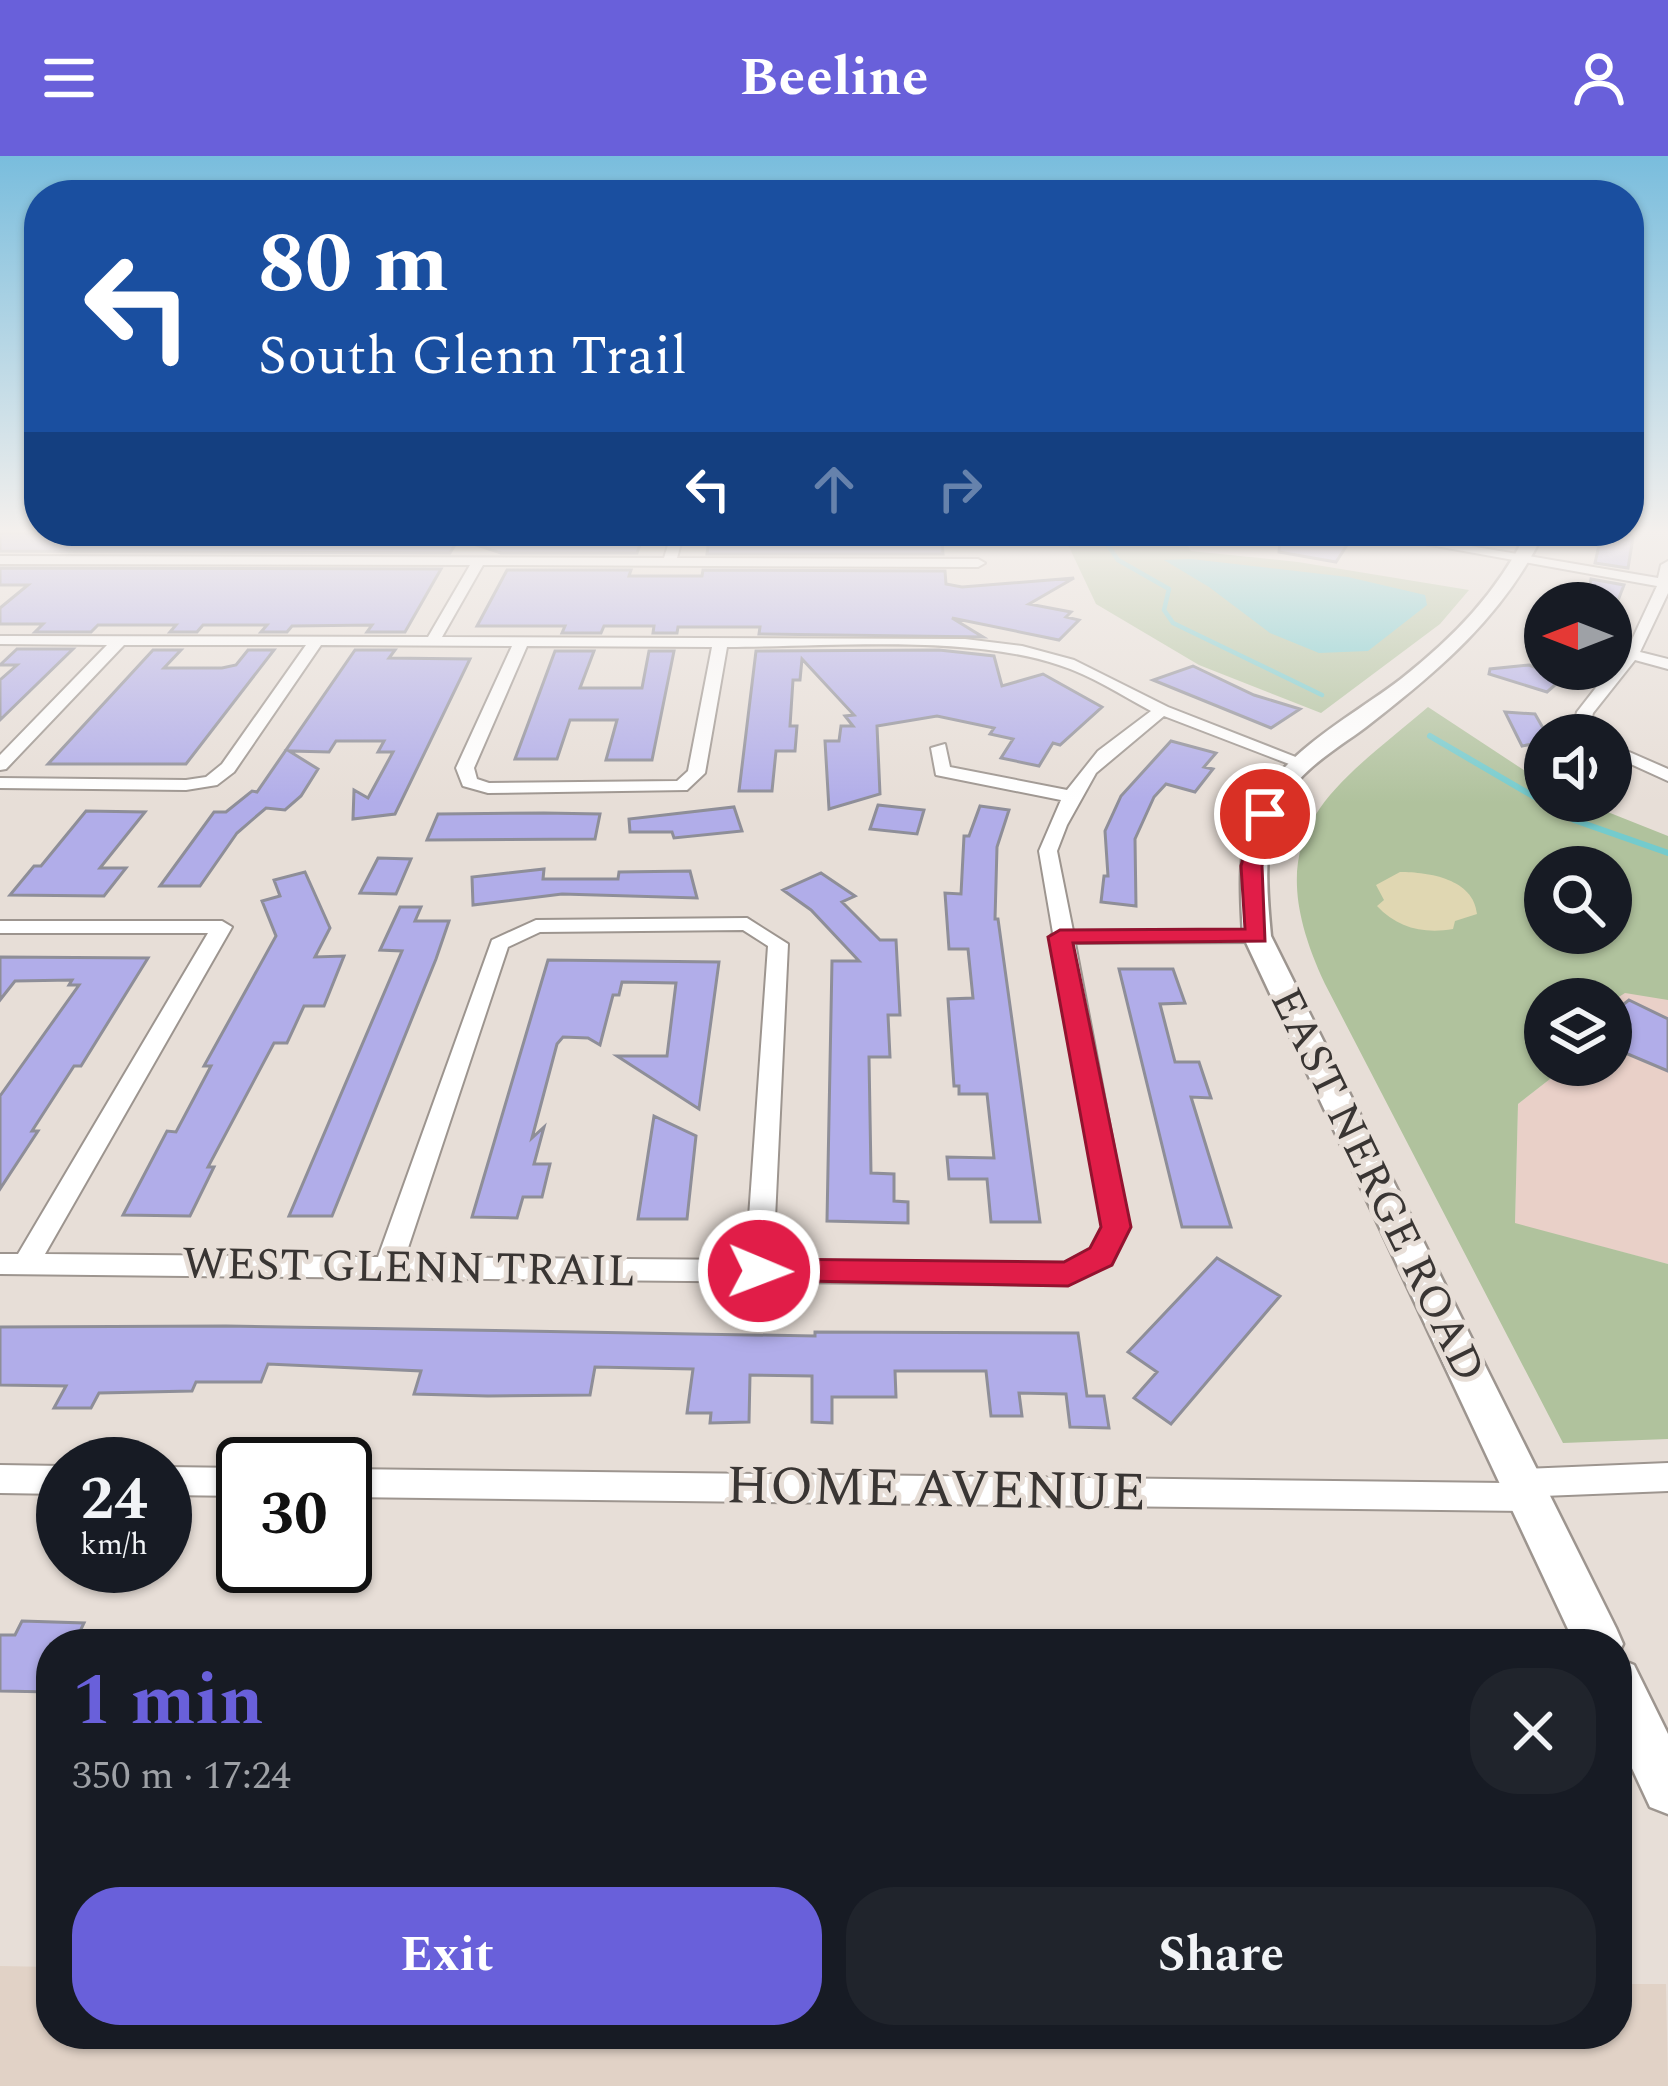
<!DOCTYPE html>
<meta charset="utf-8">
<style>
body{margin:0;font-family:Spectral,serif;background:#20242c;color:#f1f3f6;height:100vh;display:flex;flex-direction:column;font-size:45px;white-space:nowrap}
*{box-sizing:border-box;margin:0}
p{font-size:39px;color:#9ea1a6}
.icon{flex:none;width:66px;height:66px;fill:none;stroke:currentColor;stroke-width:2;stroke-linecap:round;stroke-linejoin:round}
.map{position:relative;flex:1;overflow:hidden}
.panel{position:absolute;left:36px;top:1473px;width:1596px;height:420px;display:flex;flex-direction:column;background:#171b24;border-radius:48px;box-shadow:0 3px 9px #0004}
.panel>*{flex:none}
.banner{position:absolute;left:24px;top:24px;width:1620px;height:366px;border-radius:48px;box-shadow:0 3px 9px #0004;background:#1a4fa0;color:#fff;overflow:hidden}
.needle{width:78px;rotate:270deg}
.fabs{position:absolute;left:1524px;top:426px;display:grid;gap:24px}
.fabs a{display:grid;place-items:center;width:108px;height:108px;border-radius:50%;background:#171b24;box-shadow:0 3px 9px #0004;font-size:60px}
.speed{position:absolute;left:36px;top:1281px;display:flex;gap:24px;font-size:60px;font-weight:700;text-align:center}
.speed>*{display:grid;place-content:center;width:156px;height:156px;border-radius:50%;background:#171b24;box-shadow:0 3px 9px #0004;line-height:1}
.speed small{font-size:30px;font-weight:400}
.speed .limit{border:6px solid #111;border-radius:18px;background:#fff;color:#111}
.pin{position:absolute;display:grid;place-items:center;width:102px;height:102px;color:#fff;margin:-51px;border:6px solid #fff;border-radius:50%;box-shadow:0 3px 12px #0007}
.me{position:absolute;width:132px;margin:-66px;rotate:91deg;stroke-linejoin:round;filter:drop-shadow(0 0 9px #0008)}
.turn{display:flex;align-items:center;gap:42px;height:252px;padding:0 36px;font-size:54px}
.turn .icon{width:156px;height:156px;stroke-width:2.5}
.turn b{display:block;font-size:84px;line-height:102px}
.lanes{display:flex;align-items:center;height:114px;padding:0 36px;background:#0003;justify-content:center;gap:60px;direction:ltr}
.lanes .off{opacity:.35}
.round{display:grid;place-items:center;flex:none;width:126px;height:126px;border-radius:48px;background:#20242c}
.overview{display:flex;align-items:center;justify-content:space-between;height:204px;padding:0 36px}
h1{font-size:72px;font-weight:700;line-height:90px;color:#6960da}
.primary-button{display:flex;gap:24px;margin-top:auto;padding:24px 36px}
.primary-button a{flex:1;height:138px;border-radius:48px;background:#6960da;color:#fff;font-size:48px;font-weight:700;line-height:138px;text-align:center}
.primary-button a+a{background:#20242c;color:#f1f3f6}
header{display:flex;justify-content:space-between;align-items:center;height:156px;padding:0 36px;background:#6960da;color:#fff;font-size:54px;font-weight:700}
.map>svg:first-child{display:block}
.built{fill:#e1d2c6}
.education{fill:#e9d0c8}
.green{fill:#b0c29d;fill-rule:evenodd}
.sand{fill:#e0d7b2}
.water{fill:#74cbcd}
.lines{fill:none;stroke-linecap:round;stroke-linejoin:round}
.stream-far1{stroke:#74cbcd;stroke-width:4.5}
.stream{stroke:#74cbcd;stroke-width:6}
.building{fill:#b1ade9;stroke:#8e8e98;stroke-width:3}
.street-casing{stroke:#9d958f;stroke-width:4}
.secondary-casing{stroke:#9d958f;stroke-width:5}
.street{fill:#fff;fill-rule:evenodd}
.secondary{fill:#fff;fill-rule:evenodd}
.route{fill:#e11d48;stroke:#92132f;stroke-width:3}
.labels{text-anchor:middle;dominant-baseline:central;stroke-width:10;stroke-linejoin:round;paint-order:stroke}
.street-label{font-size:45px;fill:#393533;stroke:#e7ded7}
.near-street-label{font-size:54px;fill:#393533;stroke:#e7ded7}
</style>
<header><svg class="icon" aria-label="menu" viewBox="0 0 24 24"><path d="M4 6h16M4 12h16M4 18h16"/></svg>Beeline<svg class="icon" aria-label="person" viewBox="0 0 24 24"><circle cx="12" cy="8" r="4"/><path d="M4 21q1-7 8-7t8 7"/></svg></header>
<div class="map">
<svg width="1668" height="1930" viewBox="0 0 1668 1930">
<rect width="100%" height="100%" fill="#e7ded7"/>
<!-- built -->
<path class="built" d="M0 1810 51 1811V1878H1617V1828H1666L1668 1930H0Z"/>
<!-- education -->
<path class="education" d="M1668 805V1108L1515 1068 1518 948 1568 909H1611V846Z"/>
<!-- green -->
<path class="green" d="M1062 376H1180L1191 395 1298 406 1469 434 1440 468 1321 557 1199 509 1096 448Z
M1428 551 1545 628V645H1580L1668 680V844L1625 837 1611 846 1545 843V909H1568L1518 948 1515 1067 1668 1108V1283L1563 1287 1325 828C1254 676 1328 636 1428 551ZM1545 711H1611V777H1545Z"/>
<!-- sand -->
<path class="sand" d="M1400 716C1429 716 1474 723 1477 758L1455 765 1453 773C1424 778 1397 772 1377 750L1384 744 1376 729Z"/>
<!-- water -->
<path class="water" d="M1191 403 1348 421 1425 439 1427 449 1368 495 1319 497 1270 477 1209 431 1164 404Z"/>
<g class="lines">
<!-- stream-far1 -->
<path class="stream-far1" d="M1099 376 1118 404 1169 433 1164 454 1173 467 1322 539"/>
<!-- stream -->
<path class="stream" d="M1430 580 1574 664 1668 697"/>
</g>
<!-- building -->
<path class="building" d="M1602 376H1629L1633 382 1628 412 1595 407Z
M0 377 163 378 159 382H459L450 397 0 395Z
M742 379 942 384 943 398H707L709 383H741Z
M470 383H642L637 397H501L470 387Z
M1280 385 1349 386 1336 406 1279 396Z
M0 412 441 413 405 476H367L372 469 292 470 287 476H261L267 469H203L197 476H170L176 469H98L91 476H35L43 468H0V452L28 429H0Z
M507 414H631L629 420H702L703 414 945 415 946 428 962 431 1074 422 1029 448 1071 456 1066 461 1079 464 1059 484 952 462 983 481 759 478 760 471H678L677 477H653L654 470H604L601 477H562L565 470H477Z
M1591 423 1624 429 1617 447 1586 445Z
M17 493H73L0 564V524L17 509H0Z
M153 494H181L164 512H222L236 509 248 494H274L186 608H48Z
M355 494H395L389 502 470 503 395 658 353 663 354 634 368 642 393 596H378L384 585H336L329 596 289 595 318 613 301 640 285 654 266 652 237 677 200 730H160L214 656H226L252 635 257 636Z
M939 494 994 500 1002 530 1043 518 1102 551 1060 589 1053 587 1039 610 1001 602 1013 583 990 578 994 572 937 560 877 570 880 638 829 653 825 585H839L841 570H853L845 560 854 559 802 503 800 524H793L790 570H797L795 595H776L772 635H739L756 495Z
M555 495H594L580 532H642L649 495H674L652 604H606L617 564H570L557 603H515Z
M1529 509 1563 522 1547 536 1489 518 1490 513Z
M1193 510 1254 539 1300 553 1271 572 1153 524Z
M1505 556 1535 558 1547 579 1545 597 1532 588 1522 590Z
M1171 585 1216 597 1204 611 1213 613 1195 636 1166 628 1154 641 1135 683 1136 750 1101 746 1104 720H1108L1105 675 1121 640Z
M878 649 924 654 917 678 870 673Z
M980 650 1009 654 997 691 995 763H998L1040 1066H991L987 1023H949L947 1001 994 1002 987 938H959V930H954L948 843 973 842 968 793H949L945 737 961 738 964 680H969Z
M734 651 742 675 674 682 672 676H630L629 663Z
M86 655 145 656 100 712H126L104 740 10 739 34 710H41Z
M438 658 544 657 600 658 595 683 427 684Z
M378 702 411 703 396 738 360 737Z
M544 713 543 723H618L619 716 690 715 697 742 562 738 473 749 472 721Z
M305 716 330 772 315 801 344 800 324 850H304L287 887H274L208 1011H214L190 1060 123 1059 167 975 176 976 211 910H204L276 780 262 745 280 740 274 724Z
M821 717 855 740 842 746 880 784H896L900 859H888L890 901H869L871 1017 894 1018V1045L908 1046V1067L827 1065 832 805H859L811 754 783 734Z
M400 751H421L415 765H449L436 803 332 1060H289L402 795 380 794Z
M0 801 148 802 81 910H74L32 975H38L0 1033V940L79 829H69L72 824 15 825 0 844Z
M548 804 719 806 699 953 617 900H667L676 827 622 826 619 839H613L600 889 588 882 563 881 557 888 532 982 544 971 534 1008H550L542 1041H523L517 1062 472 1061Z
M1119 813H1173L1185 847 1160 848 1175 906H1199L1211 942 1191 941 1231 1071H1182Z
M1629 844 1668 863V915L1611 891V858Z
M654 960 696 980 687 1063H638Z
M1217 1102 1280 1140 1171 1268 1134 1242 1157 1216 1128 1196Z
M226 1170 815 1180V1176L1078 1177 1087 1240H1104L1109 1272 1070 1271 1066 1238 1019 1237 1022 1260H991L986 1215H895L896 1241H832V1267L812 1266V1220L750 1219 749 1266 710 1267 711 1257H687L693 1213 595 1211 590 1239 488 1240 414 1238 421 1215 268 1208 261 1226H196L192 1235 99 1237 91 1252H54L66 1230 0 1229V1171Z
M22 1465 84 1467 74 1488H51V1536L0 1535V1479H15Z"/>
<g class="lines">
<!-- street casing -->
<g class="street-casing">
<path id="street" d="M672 376H684L677 402 978 403 985 407 978 411 483 409 442 481 965 483 1022 490 1074 504 1168 551 1311 607 1297 611 1164 560 1096 617 1067 669 1057 695 1073 775 1257 774 1267 780 1257 786 1075 787 1129 1071 1110 1107 1068 1129 0 1118V1098H18L208 777H0V765H222L232 771 45 1098 378 1101 492 784 536 764 747 762 788 788 773 1105 1064 1107 1091 1093 1103 1071 1054 786 1050 781 1053 777 1039 695 1061 644 936 619 931 592 945 588 950 611 1067 634 1098 595 1151 555C1121 539 1091 519 1059 509 967 478 826 491 727 491L705 617 687 634 488 637 463 630 456 612 512 490 321 489 234 616 217 629 186 634 0 632V622L186 624 206 621 222 608 306 489H124L6 613 0 614V599L107 489 0 488V480L428 481 470 409 0 408V400L664 402ZM527 490 712 491 688 615 677 625 489 627 477 623 474 612ZM743 774 768 790 746 1104 405 1101 508 791 540 776Z
M1358 376H1388L1658 422 1661 409 1668 405V437L1640 496 1668 503V513L1635 504 1593 557 1590 568 1599 579H1582L1574 568 1577 556 1630 488 1657 430Z
M1611 588 1668 613V625L1611 599Z
M1668 1307V1335L1543 1340 1539 1351 1528 1355 345 1341V1313L1506 1327 1510 1317 1521 1313Z
M0 1309 63 1310V1338L0 1337Z
M165 1311 243 1312V1340L165 1339Z"/>
</g>
<!-- secondary casing -->
<g class="secondary-casing">
<path id="secondary" d="M1527 376H1544C1504 460 1438 515 1366 571 1338 592 1302 612 1284 644 1261 685 1267 735 1271 780L1616 1472 1623 1488 1617 1501V1488H1575L1243 780C1241 740 1237 698 1252 660 1277 598 1350 562 1401 523 1454 481 1497 437 1527 376Z
M1617 1502 1634 1509 1668 1578V1658L1650 1651 1617 1580Z"/>
</g>
<!-- street -->
<use href="#street" class="street"/>
<!-- secondary -->
<use href="#secondary" class="secondary"/>
</g>
<!-- sky -->
<linearGradient id="sky" x2="0" y2="1"><stop stop-color="#79bddd"/><stop offset="0.58" stop-color="#f4f0ed"/><stop offset="1" stop-color="#f4f0ed" stop-opacity="0"/></linearGradient>
<rect width="1668" height="647" fill="url(#sky)"/>
<!-- route -->
<path class="route" d="M1265 651 1275 658 1262 710 1265 785 1073 787 1131 1071 1112 1109 1068 1130 748 1124 744 1115 748 1107 759 1103 1064 1106 1090 1092 1101 1071 1048 781 1060 774 1245 773 1241 710 1255 658Z"/>
<g class="labels">
<!-- street labels -->
<g class="street-label">
<text transform="translate(1377 1029) rotate(64)">EAST NERGE ROAD</text>
<text transform="translate(409 1112) rotate(1)">WEST GLENN TRAIL</text>
</g>
<!-- near-street labels -->
<g class="near-street-label">
<text transform="translate(936 1334) rotate(1)">HOME AVENUE</text>
</g>
</g>
</svg>
<div class="fabs">
<a><svg class="needle" viewBox="-14 -14 28 28"><path d="M0-13l5 13h-10z" fill="#e53935"/><path d="M0 13l5-13h-10z" fill="#9ea1a6"/></svg></a>
<a><svg class="icon" aria-label="sound" viewBox="0 0 24 24"><path d="M4 9h4l5-4v14l-5-4H4zM17 9q2 3 0 6"/></svg></a>
<a><svg class="icon" aria-label="search" viewBox="0 0 24 24"><circle cx="10" cy="10" r="6"/><path d="M15 15l6 6"/></svg></a>
<a><svg class="icon" aria-label="layers" viewBox="0 0 24 24"><path d="M12 4l9 5-9 5-9-5zM3 14l9 5 9-5"/></svg></a>
</div>
<div class="speed"><div>24<small>km/h</small></div><div class="limit">30</div></div>
<div class="pin" style="left:1265px;top:658px;background:#d93025"><svg class="icon" aria-label="arrive" viewBox="0 0 24 24"><path d="M6 21V4h12l-3 4 3 4H6"/></svg></div>
<svg class="me" style="left:759px;top:1115px" viewBox="-20 -20 40 40"><circle r="17" fill="#e11d48" stroke="#fff" stroke-width="3"/><path d="M0-11L8 9 0 5-8 9z" fill="#fff"/></svg>
<div class="banner">
<div class="turn"><svg class="icon" aria-label="left" viewBox="0 0 24 24"><path d="M17 20v-9H6M10 6l-5 5 5 5"/></svg><div><b>80 m</b>South Glenn Trail</div></div>
<div class="lanes"><svg class="icon" aria-label="left" viewBox="0 0 24 24"><path d="M17 20v-9H6M10 6l-5 5 5 5"/></svg><svg class="icon off" aria-label="ahead" viewBox="0 0 24 24"><path d="M12 20V5M6 11l6-6 6 6"/></svg><svg class="icon off" aria-label="right" viewBox="0 0 24 24"><path d="M7 20v-9h11M14 6l5 5-5 5"/></svg></div>
</div>
<section class="panel">
<div class="overview"><div><h1>1 min</h1><p>350 m · 17:24</p></div><a class="round"><svg class="icon" aria-label="close" viewBox="0 0 24 24"><path d="M6 6l12 12M18 6L6 18"/></svg></a></div>
<div class="primary-button"><a>Exit</a><a>Share</a></div>
</section>
</div>
